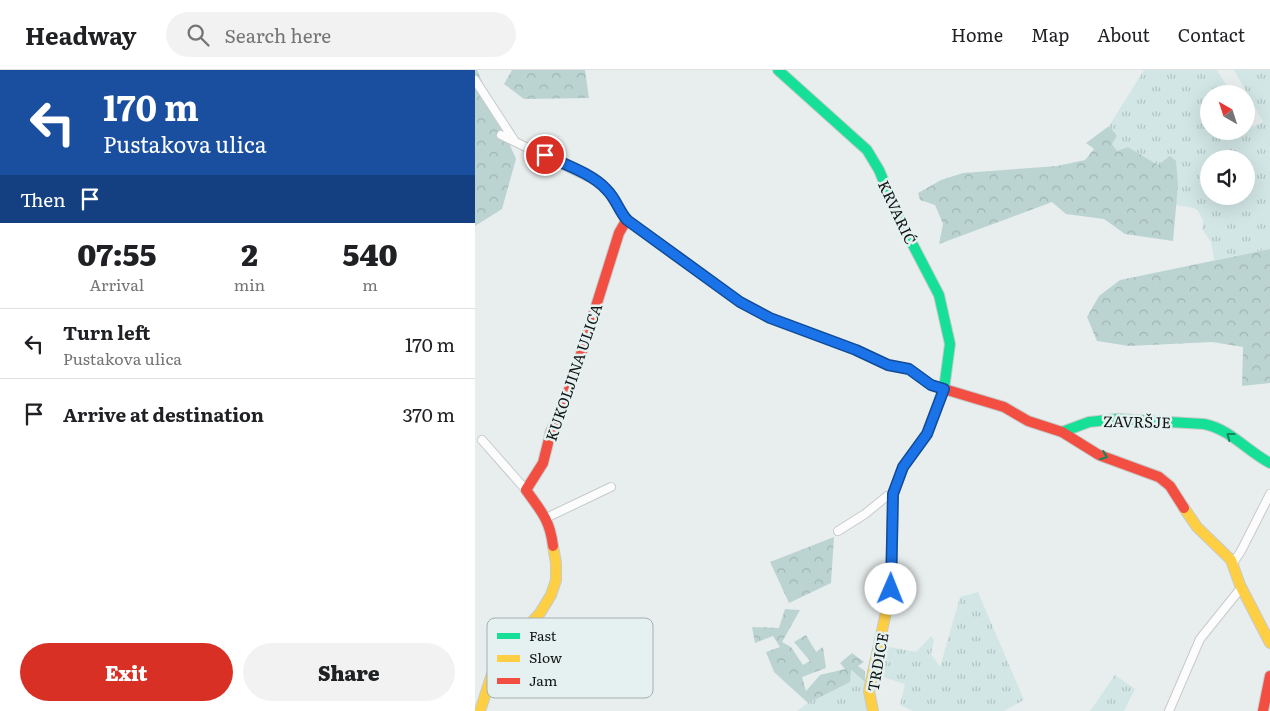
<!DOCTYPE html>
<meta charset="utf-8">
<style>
body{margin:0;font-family:Literata,serif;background:#f2f2f2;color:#202124;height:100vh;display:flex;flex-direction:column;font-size:19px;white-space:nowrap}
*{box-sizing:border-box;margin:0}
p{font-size:16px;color:#757577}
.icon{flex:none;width:28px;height:28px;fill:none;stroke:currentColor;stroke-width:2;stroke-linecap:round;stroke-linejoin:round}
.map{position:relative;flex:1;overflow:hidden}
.panel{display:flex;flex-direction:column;background:#fff;width:475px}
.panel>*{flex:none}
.top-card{background:#1a4fa0;color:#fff;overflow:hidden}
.needle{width:32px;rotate:321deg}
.fabs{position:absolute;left:725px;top:15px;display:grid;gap:10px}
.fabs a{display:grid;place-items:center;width:55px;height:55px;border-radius:50%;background:#fff;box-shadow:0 5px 20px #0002;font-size:25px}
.pin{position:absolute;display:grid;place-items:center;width:42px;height:42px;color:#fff;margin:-21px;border:2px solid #fff;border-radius:50%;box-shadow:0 1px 5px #0007}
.me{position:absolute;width:55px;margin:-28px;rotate:1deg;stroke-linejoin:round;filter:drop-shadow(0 0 4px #0008)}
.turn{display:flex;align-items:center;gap:18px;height:105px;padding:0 20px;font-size:22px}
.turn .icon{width:65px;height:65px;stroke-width:2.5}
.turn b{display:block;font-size:35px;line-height:42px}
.then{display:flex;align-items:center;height:48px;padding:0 20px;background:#0003;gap:10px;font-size:19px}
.eta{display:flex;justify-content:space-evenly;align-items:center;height:85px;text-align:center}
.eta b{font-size:30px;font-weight:800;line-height:35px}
.primary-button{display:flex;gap:10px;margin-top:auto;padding:10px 20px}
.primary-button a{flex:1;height:58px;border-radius:30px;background:#d93025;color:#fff;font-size:20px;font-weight:800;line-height:58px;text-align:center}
.primary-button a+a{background:#f2f2f2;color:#202124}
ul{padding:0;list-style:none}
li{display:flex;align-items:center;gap:15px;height:70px;padding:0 20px;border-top:1px solid #e0e0e0}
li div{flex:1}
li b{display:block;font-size:19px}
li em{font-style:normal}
header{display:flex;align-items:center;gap:30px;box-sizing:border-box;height:70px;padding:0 25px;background:#fff;border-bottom:1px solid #e0e0e0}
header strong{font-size:24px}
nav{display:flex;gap:28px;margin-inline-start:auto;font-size:18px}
.search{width:350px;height:45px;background:#f2f2f2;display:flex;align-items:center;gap:12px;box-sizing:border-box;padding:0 18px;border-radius:28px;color:#757577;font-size:19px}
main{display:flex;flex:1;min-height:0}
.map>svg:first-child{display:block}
.grass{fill:url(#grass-tufts);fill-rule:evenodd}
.forest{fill:url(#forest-crowns)}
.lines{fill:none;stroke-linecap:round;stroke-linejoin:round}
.lane-casing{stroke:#c6caca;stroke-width:6}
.street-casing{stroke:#c6caca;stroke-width:10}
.fast-casing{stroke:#c6caca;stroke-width:12}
.slow-casing{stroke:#c6caca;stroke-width:12}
.jam-casing{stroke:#c6caca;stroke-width:12}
.lane{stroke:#fcfcfc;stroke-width:4}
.street{stroke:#fcfcfc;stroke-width:8}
.fast{stroke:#16e098;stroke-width:10}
.slow{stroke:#ffcf43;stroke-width:10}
.jam{stroke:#f24e42;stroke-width:10}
.oneway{stroke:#14855d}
.route-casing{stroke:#114b97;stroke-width:12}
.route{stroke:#1a73e8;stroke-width:9}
.labels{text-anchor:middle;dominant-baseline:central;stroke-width:5;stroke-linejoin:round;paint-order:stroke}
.street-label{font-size:15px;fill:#111514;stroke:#e5f1f0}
.key{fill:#e5f1f0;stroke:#a5afae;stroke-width:1}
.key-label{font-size:14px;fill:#111514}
</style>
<header>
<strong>Headway</strong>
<div class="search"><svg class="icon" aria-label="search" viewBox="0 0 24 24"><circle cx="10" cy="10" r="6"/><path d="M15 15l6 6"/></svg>Search here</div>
<nav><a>Home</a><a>Map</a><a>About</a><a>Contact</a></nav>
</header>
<main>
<section class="panel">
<div class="top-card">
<div class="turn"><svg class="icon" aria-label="left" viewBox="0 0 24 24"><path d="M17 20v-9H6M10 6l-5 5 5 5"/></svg><div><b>170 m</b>Pustakova ulica</div></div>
<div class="then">Then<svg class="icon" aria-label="arrive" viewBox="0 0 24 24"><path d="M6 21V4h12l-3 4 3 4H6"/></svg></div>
</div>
<div class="eta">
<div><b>07:55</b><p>Arrival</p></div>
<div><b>2</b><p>min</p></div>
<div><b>540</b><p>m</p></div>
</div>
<ul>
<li><svg class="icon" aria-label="left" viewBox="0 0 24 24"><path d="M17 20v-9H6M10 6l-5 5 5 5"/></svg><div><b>Turn left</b><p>Pustakova ulica</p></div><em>170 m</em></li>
<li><svg class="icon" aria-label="arrive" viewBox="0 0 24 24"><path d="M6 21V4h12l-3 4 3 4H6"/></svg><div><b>Arrive at destination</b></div><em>370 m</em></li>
</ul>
<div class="primary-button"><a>Exit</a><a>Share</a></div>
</section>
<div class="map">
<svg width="795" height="641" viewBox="0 0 795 641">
<defs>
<pattern id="grass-tufts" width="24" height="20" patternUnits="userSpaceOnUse" patternTransform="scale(1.25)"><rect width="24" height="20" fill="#d1e6e5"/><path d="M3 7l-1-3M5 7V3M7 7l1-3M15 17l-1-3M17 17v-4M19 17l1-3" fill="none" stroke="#b2c4c4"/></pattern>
<pattern id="forest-crowns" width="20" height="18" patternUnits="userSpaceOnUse" patternTransform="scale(1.25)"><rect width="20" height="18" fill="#bbd4d2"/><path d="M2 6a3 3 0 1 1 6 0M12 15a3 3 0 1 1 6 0" fill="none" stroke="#a0b5b3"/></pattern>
</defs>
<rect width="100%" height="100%" fill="#e8eeee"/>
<!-- grass -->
<path class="grass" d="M669 0H742L757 24H734V61H771V47L778 57 788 52 759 0H795V179L739 190 736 172 727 159 728 150 723 141 719 138 701 135 703 115 683 95 653 77 642 81 637 74 642 66 634 56ZM734 89H771V126H734Z
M503 522 549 630 529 641H438L425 635 430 614 402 605 410 576 441 582 456 566 459 570 456 584 465 597 485 527Z
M375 600 390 612 397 641H322Z
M640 605 660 619 649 641H615Z"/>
<!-- forest -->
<path class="forest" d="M0 0H2L41 89 27 139 0 156Z
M37 0H110L114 28 49 29 29 14Z
M634 56 642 66 637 74 642 81 653 77 683 95 695 86 701 91 703 115 698 171 650 164 629 149 591 144 577 132 464 174 468 154 460 135 445 130 443 123 466 110 488 103 582 96 610 90 619 79 611 73Z
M795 179V313L767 316 768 277 737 272 654 276 622 271 612 247 624 226 645 210Z
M359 467 356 513 314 533 295 492Z
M310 539 325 540 307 572 316 577 328 595 335 591 319 572 331 565 341 582 348 577 351 598 327 607 331 621 345 605 370 599 365 593 377 583 389 592 383 596 390 601V612L376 600 375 612 333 633 299 602 291 582 305 577 298 566 280 573 277 557 304 558Z"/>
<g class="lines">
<!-- lane casing -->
<g class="lane-casing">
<path id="lane" d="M14 613 40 619 81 623"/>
</g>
<!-- street casing -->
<g class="street-casing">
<path id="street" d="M0 10 39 70
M26 65 123 112C137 122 141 138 152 149L265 232 295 248 381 280 413 295 434 299 456 315 469 319
M7 370 51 420
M71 448 136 417
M363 461 390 444 412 426 418 424
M758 493 766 481 795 424
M694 641 725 569 766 518"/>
</g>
<!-- fast casing -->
<g class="fast-casing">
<path id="fast" d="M303 0 392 80 404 100 426 152 464 225 475 274 469 319 452 364 449 368
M587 362 614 352 642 349 729 354C755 359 772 381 795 393"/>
</g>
<!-- slow casing -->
<g class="slow-casing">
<path id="slow" d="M709 438 722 457 756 490 765 515 795 573
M5 641 18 601 26 586 65 543 76 525 81 510V493L78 476
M398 641 394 621 416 519 418 424 428 397 449 368"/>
</g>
<!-- jam casing -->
<g class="jam-casing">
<path id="jam" d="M469 319 529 337 553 351 587 362 624 385 684 407 695 416 709 438
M78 476C75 450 66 441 51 420L68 393 76 361 87 340 101 300 144 163 152 149
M788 641 795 606"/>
</g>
<!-- lane -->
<use href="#lane" class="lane"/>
<!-- street -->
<use href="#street" class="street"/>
<!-- fast -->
<use href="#fast" class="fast"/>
<!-- slow -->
<use href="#slow" class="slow"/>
<!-- jam -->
<use href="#jam" class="jam"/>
</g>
<!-- one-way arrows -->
<defs><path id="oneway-chevron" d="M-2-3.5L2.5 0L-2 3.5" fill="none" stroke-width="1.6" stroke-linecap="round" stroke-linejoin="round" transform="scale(1.25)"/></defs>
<g class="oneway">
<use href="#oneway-chevron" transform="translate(755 366) rotate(-143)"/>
<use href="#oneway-chevron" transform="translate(629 386) rotate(21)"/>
</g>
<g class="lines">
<!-- route casing -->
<g class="route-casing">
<path id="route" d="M70 85C89 94 118 104 132 120 141 129 144 141 152 150L265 232 295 248 381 280 413 295 434 299 456 315 469 319 452 364 428 397 418 424 416 519"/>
</g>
<!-- route -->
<use href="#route" class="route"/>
</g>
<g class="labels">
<!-- street labels -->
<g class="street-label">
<text transform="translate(423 142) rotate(65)">KRVARIĆ</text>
<text transform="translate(98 302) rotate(-71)">KUKOLJINA ULICA</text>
<text transform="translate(662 351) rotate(1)">ZAVRŠJE</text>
<text transform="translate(402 592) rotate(-80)">TRDICE</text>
</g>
</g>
<!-- legend -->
<rect x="12" y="548" width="166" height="80" rx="8" class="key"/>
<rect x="22" y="563" width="23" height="6" fill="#16e098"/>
<rect x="22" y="585" width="23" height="7" fill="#ffcf43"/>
<rect x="22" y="608" width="23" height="6" fill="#f24e42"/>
<g class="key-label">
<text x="54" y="571">Fast</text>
<text x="54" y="593">Slow</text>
<text x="54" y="616">Jam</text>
</g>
</svg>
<div class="fabs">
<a><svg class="needle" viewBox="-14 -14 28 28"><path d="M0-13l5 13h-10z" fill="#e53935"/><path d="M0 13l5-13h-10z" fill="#757577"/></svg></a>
<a><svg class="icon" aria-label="sound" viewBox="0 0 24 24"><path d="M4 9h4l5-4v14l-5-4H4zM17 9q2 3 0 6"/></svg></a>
</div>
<div class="pin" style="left:70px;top:85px;background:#d93025"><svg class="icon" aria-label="arrive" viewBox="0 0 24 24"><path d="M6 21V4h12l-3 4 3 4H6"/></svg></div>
<svg class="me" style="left:416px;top:519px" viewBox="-20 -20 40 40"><circle r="19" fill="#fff"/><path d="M0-13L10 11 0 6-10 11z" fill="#1a73e8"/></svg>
</div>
</main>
